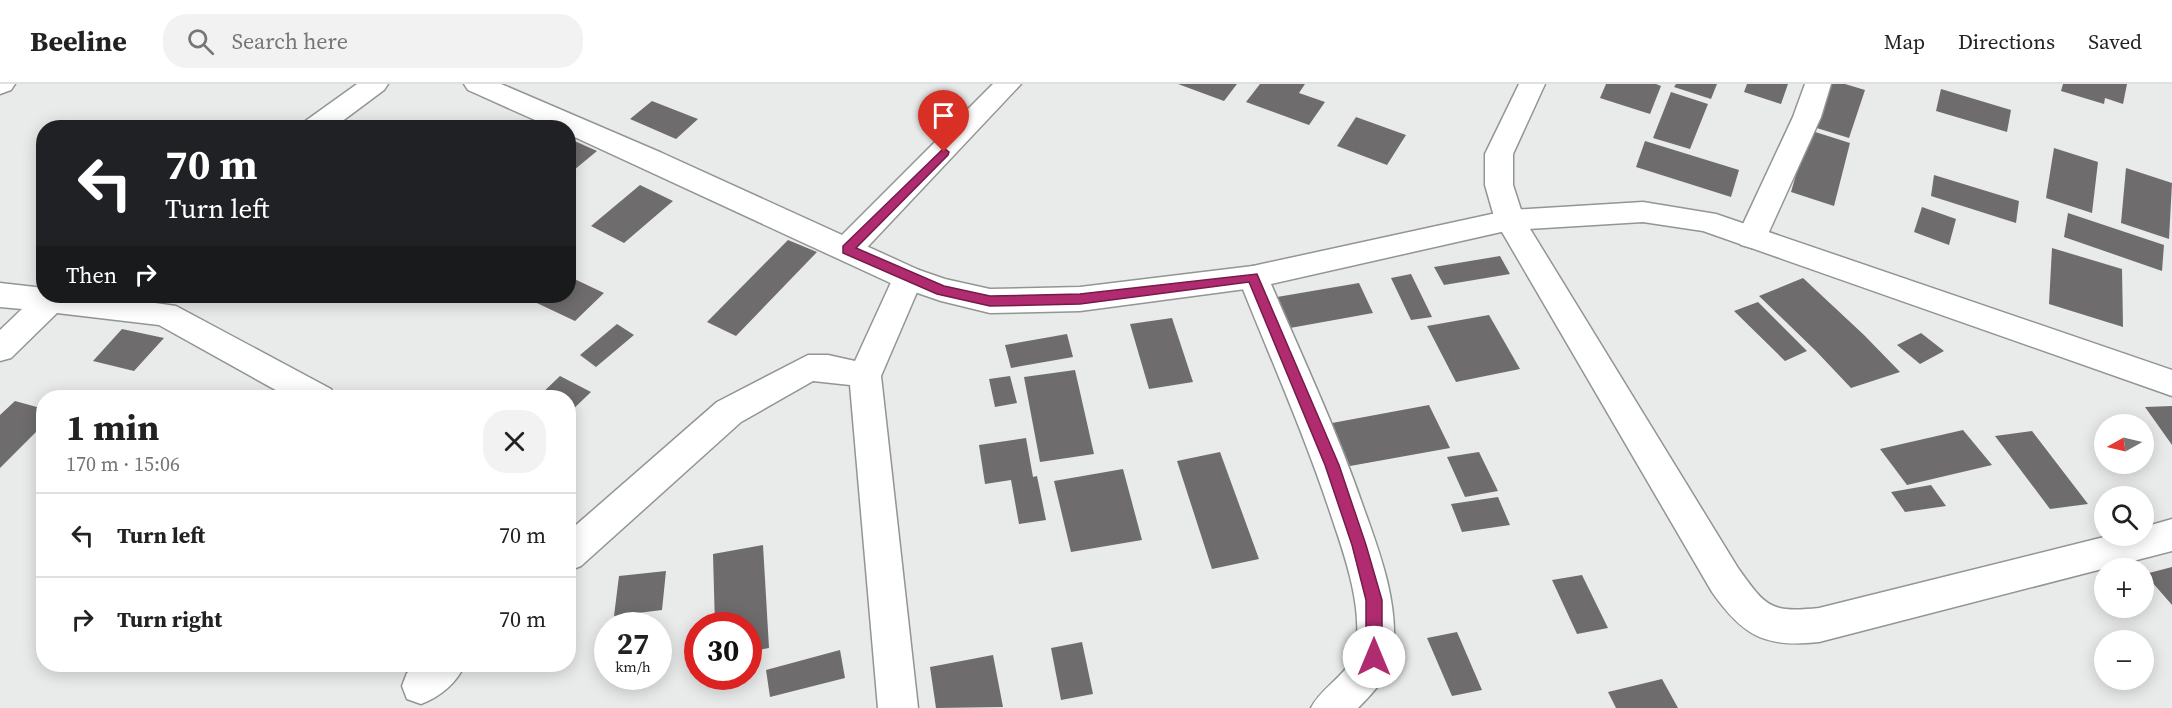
<!DOCTYPE html>
<meta charset="utf-8">
<style>
body{margin:0;font-family:"Source Serif 4",serif;background:#f2f2f2;color:#222;height:100vh;display:flex;flex-direction:column;font-size:22px;white-space:nowrap}
*{box-sizing:border-box;margin:0}
p{font-size:20px;color:#767676}
.icon{flex:none;width:33px;height:33px;fill:none;stroke:currentColor;stroke-width:2;stroke-linecap:round;stroke-linejoin:round}
.map{position:relative;flex:1;overflow:hidden}
.panel{position:absolute;left:36px;top:306px;width:540px;height:282px;display:flex;flex-direction:column;background:#fff;border-radius:24px;box-shadow:0 3px 15px #0003}
.panel>*{flex:none}
.hud{position:absolute;left:36px;top:36px;width:540px;height:183px;border-radius:24px;box-shadow:0 3px 15px #0003;background:#202124;color:#fff;overflow:hidden}
.needle{width:39px;rotate:262deg}
.buttons{position:absolute;left:2094px;top:330px;display:grid;gap:12px}
.buttons a{display:grid;place-items:center;width:60px;height:60px;border-radius:50%;background:#fff;box-shadow:0 3px 15px #0003;font-size:30px}
.speed{position:absolute;left:594px;top:528px;display:flex;gap:12px;font-size:30px;font-weight:700;text-align:center}
.speed>*{display:grid;place-content:center;width:78px;height:78px;border-radius:50%;background:#fff;box-shadow:0 3px 15px #0003;line-height:1}
.speed small{font-size:15px;font-weight:400}
.speed .limit{border:9px solid #d22;background:#fff;color:#111}
.pin{position:absolute;display:grid;place-items:center;width:51px;height:51px;color:#fff;margin:-62px -26px;border-radius:50% 50% 50% 0;rotate:-45deg;box-shadow:0 0 6px #0007}
.pin .icon{rotate:45deg}
.me{position:absolute;width:66px;margin:-33px;rotate:0deg;stroke-linejoin:round;filter:drop-shadow(0 0 4px #0008)}
.turn{display:flex;align-items:center;gap:21px;height:126px;padding:0 30px;font-size:27px}
.turn .icon{width:78px;height:78px;stroke-width:2.5}
.turn b{display:block;font-size:42px;line-height:51px}
.then{display:flex;align-items:center;height:57px;padding:0 30px;background:#0003;gap:12px;font-size:22px}
.round{display:grid;place-items:center;flex:none;width:63px;height:63px;border-radius:24px;background:#f2f2f2}
.summary{display:flex;align-items:center;justify-content:space-between;height:102px;padding:0 30px}
h1{font-size:36px;font-weight:700;line-height:45px}
ul{padding:0;list-style:none}
li{display:flex;align-items:center;gap:18px;height:84px;padding:0 30px;border-top:2px solid #e0e0e0}
li div{flex:1}
li b{display:block;font-size:22px}
li em{font-style:normal}
header{display:flex;align-items:center;gap:36px;box-sizing:border-box;height:84px;padding:0 30px;background:#fff;border-bottom:2px solid #e0e0e0}
header strong{font-size:28px}
nav{display:flex;gap:33px;margin-inline-start:auto;font-size:21px}
.search{width:420px;height:54px;background:#f2f2f2;display:flex;align-items:center;gap:15px;box-sizing:border-box;padding:0 21px;border-radius:24px;color:#767676;font-size:22px}
.map>svg:first-child{display:block}
.building{fill:#6f6c6d}
.lines{fill:none;stroke-linecap:round;stroke-linejoin:round}
.street-casing{stroke:#919593;stroke-width:3}
.secondary-casing{stroke:#919593;stroke-width:3}
.street{fill:#fff;fill-rule:evenodd}
.secondary{fill:#fff;fill-rule:evenodd}
.route{fill:#b12b70;stroke:#731c49;stroke-width:1.5}
</style>
<header>
<strong>Beeline</strong>
<div class="search"><svg class="icon" aria-label="search" viewBox="0 0 24 24"><circle cx="10" cy="10" r="6"/><path d="M15 15l6 6"/></svg>Search here</div>
<nav><a>Map</a><a>Directions</a><a>Saved</a></nav>
</header>
<div class="map">
<svg width="2172" height="624" viewBox="0 0 2172 624">
<rect width="100%" height="100%" fill="#e8ebea"/>
<!-- building -->
<path class="building" d="M1178 0H1237L1224 17Z
M1260 0H1305L1299 9 1325 18 1309 41 1246 18Z
M1606 0H1656L1661 2 1650 30 1600 14Z
M1676 0H1717L1711 15 1674 3Z
M1747 0H1788L1781 20 1744 8Z
M1822 0H1845L1865 6 1849 54 1807 41Z
M2063 0H2127L2123 20 2105 14 2104 20 2061 7Z
M1941 5 2011 26 2007 48 1936 27Z
M1671 8 1708 20 1690 65 1653 54Z
M652 17 698 35 676 55 630 35Z
M1356 33 1406 51 1387 81 1337 62Z
M1809 46 1850 59 1834 122 1791 108Z
M568 54 597 67 568 91Z
M1645 57 1739 86 1731 113 1636 83Z
M2054 64 2098 78 2092 129 2046 114Z
M2126 84 2172 99 2169 155 2121 139Z
M1934 91 2019 117 2016 139 1931 112Z
M640 101 673 117 624 159 591 142Z
M1922 123 1956 135 1949 161 1914 148Z
M2068 129 2164 161 2162 187 2064 153Z
M788 156 817 168 736 252 707 238Z
M2052 164 2122 185 2123 243 2049 220Z
M1500 172 1510 190 1444 201 1434 183Z
M1411 190 1432 233 1411 236 1391 194Z
M568 192 604 209 575 237 522 212H568Z
M1803 194 1864 251 1900 288 1851 304 1816 267 1759 212Z
M1359 199 1373 229 1290 244 1277 213Z
M1758 218 1807 267 1785 277 1734 227Z
M1489 231 1520 285 1456 298 1427 242Z
M1172 234 1193 298 1149 305 1130 240Z
M617 240 634 251 596 283 580 271Z
M122 245 164 254 134 287 93 277Z
M1921 249 1944 267 1920 280 1897 261Z
M1067 250 1073 273 1011 284 1005 261Z
M1075 286 1094 370 1040 378 1024 293Z
M560 292 591 308 568 330V314H537Z
M1010 292 1017 319 995 323 989 295Z
M15 317 44 325V340L0 384V331Z
M1429 321 1450 364 1350 382 1332 339Z
M2172 322V361L2145 323Z
M1963 346 1992 381 1907 401 1880 365Z
M2032 347 2088 420 2050 425 1995 352Z
M1026 354 1033 393 1037 392 1046 436 1019 440 1011 396 985 400 979 361Z
M1220 368 1259 475 1212 485 1177 377Z
M1479 368 1498 407 1465 413 1447 373Z
M1123 385 1142 456 1071 468 1054 397Z
M1931 401 1946 422 1905 428 1891 408Z
M1498 413 1510 441 1462 448 1451 420Z
M763 461 769 564 748 568V542H715L713 470Z
M2172 483V521L2145 490Z
M666 487 662 526 614 532 619 492Z
M1582 491 1608 544 1577 550 1552 496Z
M1457 548 1482 606 1452 612 1427 554Z
M1082 558 1093 610 1061 616 1051 564Z
M840 566 845 594 770 613 766 586Z
M993 571 1003 623 936 624 930 583Z
M1662 595 1678 624H1616L1608 608Z"/>
<g class="lines">
<!-- street casing -->
<g class="street-casing">
<path id="street" d="M357 0H388L384 6 333 44H301L304 38Z
M993 0H1021L858 173 847 176 836 173 832 165 836 157Z
M1519 0H1545L1513 70V101L1524 135 1738 484C1766 523 1770 529 1819 524L2108 452H2144V443L2172 435V467L1819 558C1765 564 1743 552 1712 508L1495 136 1485 101V70Z
M1805 0H1831L1821 33 1763 161 1752 164 1741 161 1737 153 1793 33Z
M1253 182 1264 185 1268 193C1301 270 1337 346 1364 425 1381 472 1399 521 1393 571 1391 590 1371 611 1358 624H1311C1321 603 1350 590 1355 567 1364 527 1345 472 1332 434 1305 352 1270 273 1238 193L1242 185Z
M908 183 919 186 923 194 881 292 918 624H878L850 301 813 297 741 338 581 482 568 487V448L717 318 808 271H828L855 277 893 194 897 186Z
M0 199 44 204V212H107L176 222 331 305 335 314H290L159 241 57 229 11 274 0 277V246L22 225 0 223Z
M417 580H465C457 599 440 613 421 620L407 615 402 602 407 589Z"/>
</g>
<!-- secondary casing -->
<g class="secondary-casing">
<path id="secondary" d="M0 0H15L11 6 0 10Z
M464 0H501L662 69 919 186 945 195 990 205 1080 203 1253 182 1510 126 1643 118 1716 130 2172 286V312L1703 147 1643 138 1510 146 1253 204 1080 227 990 229 941 217 897 202 568 50V44H553L468 6Z"/>
</g>
<!-- street -->
<use href="#street" class="street"/>
<!-- secondary -->
<use href="#secondary" class="secondary"/>
</g>
<!-- route -->
<path class="route" d="M944 64 949 68 948 71 856 164 944 202 990 212 1080 210 1257 190 1339 381 1366 461 1382 516V573L1380 578 1374 580 1369 578 1366 573V516L1352 461 1325 381 1249 198 1080 220 990 222 937 210 843 169V162Z"/>
</svg>
<div class="buttons">
<a><svg class="needle" viewBox="-14 -14 28 28"><path d="M0-13l5 13h-10z" fill="#e53935"/><path d="M0 13l5-13h-10z" fill="#767676"/></svg></a>
<a><svg class="icon" aria-label="search" viewBox="0 0 24 24"><circle cx="10" cy="10" r="6"/><path d="M15 15l6 6"/></svg></a>
<a>+</a>
<a>−</a>
</div>
<div class="speed"><div>27<small>km/h</small></div><div class="limit">30</div></div>
<div class="pin" style="left:944px;top:68px;background:#d93025"><svg class="icon" aria-label="arrive" viewBox="0 0 24 24"><path d="M6 21V4h12l-3 4 3 4H6"/></svg></div>
<svg class="me" style="left:1374px;top:573px" viewBox="-20 -20 40 40"><circle r="19" fill="#fff"/><path d="M0-13L10 11 0 6-10 11z" fill="#b12b70"/></svg>
<div class="hud">
<div class="turn"><svg class="icon" aria-label="left" viewBox="0 0 24 24"><path d="M17 20v-9H6M10 6l-5 5 5 5"/></svg><div><b>70 m</b>Turn left</div></div>
<div class="then">Then<svg class="icon" aria-label="right" viewBox="0 0 24 24"><path d="M7 20v-9h11M14 6l5 5-5 5"/></svg></div>
</div>
<section class="panel">
<div class="summary"><div><h1>1 min</h1><p>170 m · 15:06</p></div><a class="round"><svg class="icon" aria-label="close" viewBox="0 0 24 24"><path d="M6 6l12 12M18 6L6 18"/></svg></a></div>
<ul>
<li><svg class="icon" aria-label="left" viewBox="0 0 24 24"><path d="M17 20v-9H6M10 6l-5 5 5 5"/></svg><div><b>Turn left</b></div><em>70 m</em></li>
<li><svg class="icon" aria-label="right" viewBox="0 0 24 24"><path d="M7 20v-9h11M14 6l5 5-5 5"/></svg><div><b>Turn right</b></div><em>70 m</em></li>
</ul>
</section>
</div>
